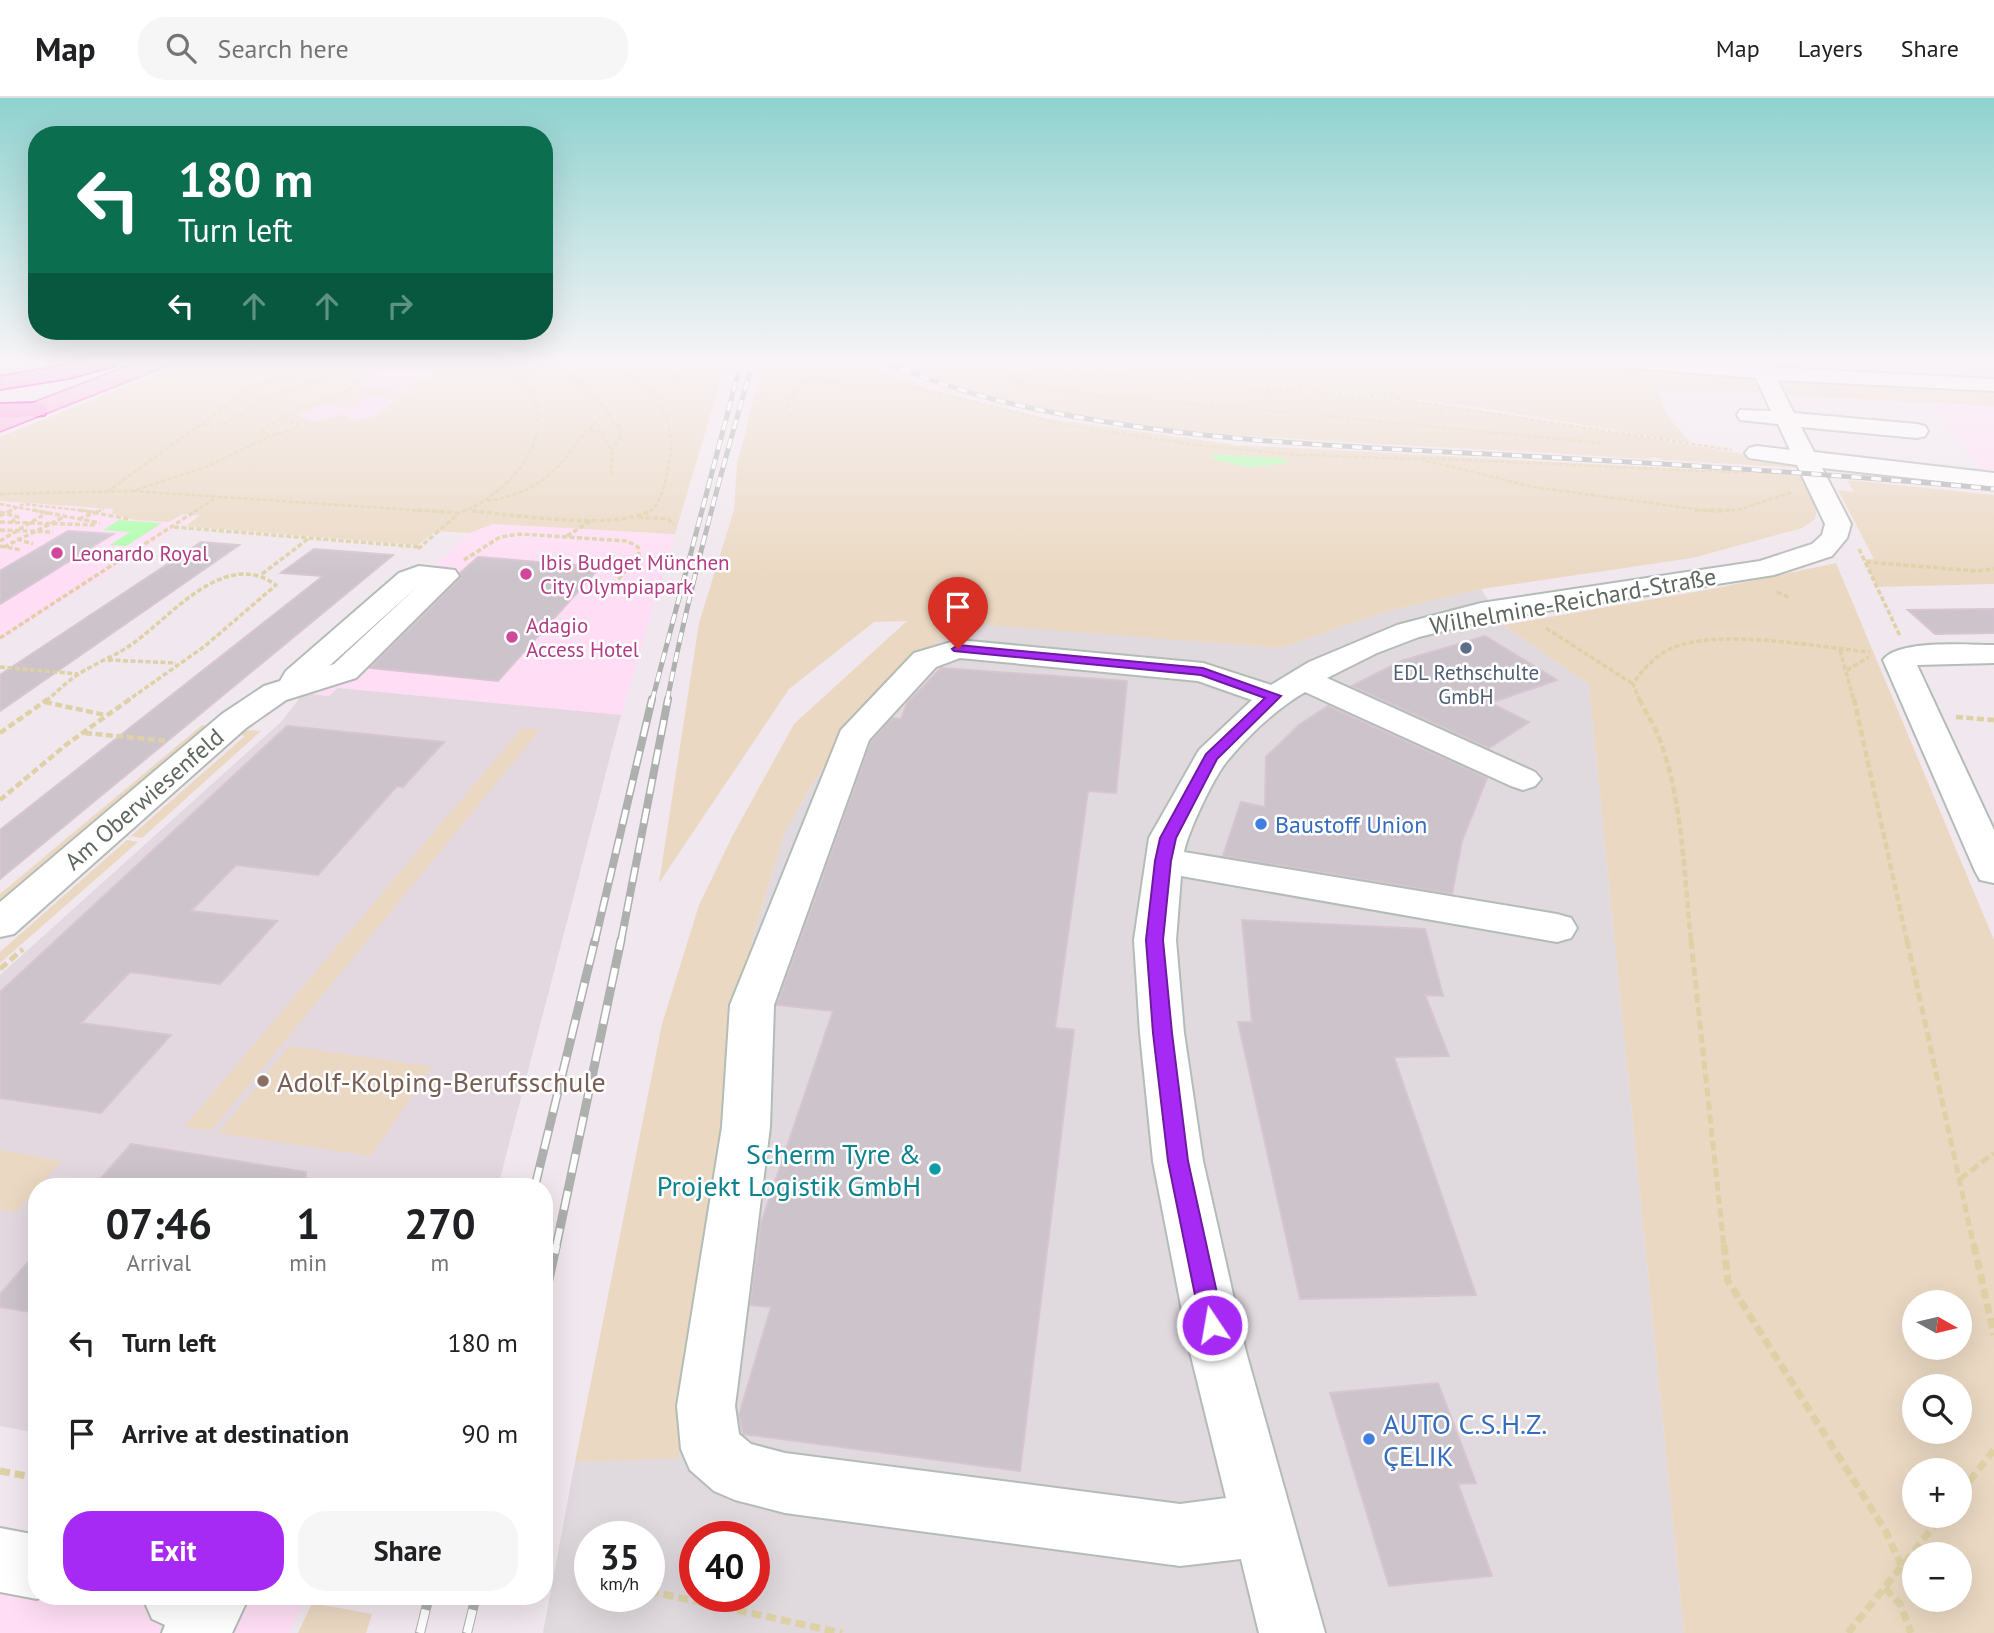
<!DOCTYPE html>
<meta charset="utf-8">
<style>
body{margin:0;font-family:"PT Sans",sans-serif;background:#f6f6f6;color:#202124;height:100vh;display:flex;flex-direction:column;font-size:26px;white-space:nowrap}
*{box-sizing:border-box;margin:0}
p{font-size:23px;color:#757577}
.icon{flex:none;width:38px;height:38px;fill:none;stroke:currentColor;stroke-width:2;stroke-linecap:round;stroke-linejoin:round}
.map{position:relative;flex:1;overflow:hidden}
.side{position:absolute;left:28px;top:1080px;width:525px;height:427px;display:flex;flex-direction:column;background:#fff;border-radius:28px;box-shadow:0 7px 28px #0002}
.side>*{flex:none}
.top-card{position:absolute;left:28px;top:28px;width:525px;height:214px;border-radius:28px;box-shadow:0 7px 28px #0002;background:#0b6e4f;color:#fff;overflow:hidden}
.needle{width:46px;rotate:98deg}
.controls{position:absolute;left:1902px;top:1192px;display:grid;gap:14px}
.controls a{display:grid;place-items:center;width:70px;height:70px;border-radius:50%;background:#fff;box-shadow:0 7px 28px #0002;font-size:35px}
.speed{position:absolute;left:574px;top:1423px;display:flex;gap:14px;font-size:35px;font-weight:700;text-align:center}
.speed>*{display:grid;place-content:center;width:91px;height:91px;border-radius:50%;background:#fff;box-shadow:0 7px 28px #0002;line-height:1}
.speed small{font-size:18px;font-weight:400}
.speed .limit{border:10px solid #d22;background:#fff;color:#111}
.pin{position:absolute;display:grid;place-items:center;width:60px;height:60px;color:#fff;margin:-72px -30px;border-radius:50% 50% 50% 0;rotate:-45deg;box-shadow:0 0 7px #0007}
.pin .icon{rotate:45deg}
.me{position:absolute;width:77px;margin:-38px;rotate:348deg;stroke-linejoin:round;filter:drop-shadow(0 0 5px #0008)}
.turn{display:flex;align-items:center;gap:24px;height:147px;padding:0 35px;font-size:32px}
.turn .icon{width:91px;height:91px;stroke-width:2.5}
.turn b{display:block;font-size:49px;line-height:60px}
.lanes{display:flex;align-items:center;height:66px;padding:0 35px;background:#0003;justify-content:center;gap:35px;direction:ltr}
.lanes .off{opacity:.35}
.eta{display:flex;justify-content:space-evenly;align-items:center;height:119px;text-align:center}
.eta b{font-size:42px;font-weight:700;line-height:49px}
.cta{display:flex;gap:14px;margin-top:auto;padding:14px 35px}
.cta a{flex:1;height:80px;border-radius:28px;background:#a72af4;color:#fff;font-size:28px;font-weight:700;line-height:80px;text-align:center}
.cta a+a{background:#f6f6f6;color:#202124}
ul{padding:0;list-style:none}
li{display:flex;align-items:center;gap:21px;height:91px;padding:0 35px}
li div{flex:1}
li b{display:block;font-size:26px}
li em{font-style:normal}
header{display:flex;align-items:center;gap:42px;box-sizing:border-box;height:98px;padding:0 35px;background:#fff;border-bottom:2px solid #e0e0e0}
header strong{font-size:33px}
nav{display:flex;gap:38px;margin-inline-start:auto;font-size:24px}
.search{width:490px;height:63px;background:#f6f6f6;display:flex;align-items:center;gap:18px;box-sizing:border-box;padding:0 24px;border-radius:28px;color:#757577;font-size:26px}
.map>svg:first-child{display:block}
.commercial{fill:#ffdef5}
.industrial{fill:#e0d9de;fill-rule:evenodd}
.education{fill:#e3d8e0}
.green{fill:#ead8c2;fill-rule:evenodd}
.sand{fill:#fdd6f1}
.water{fill:#abffa9}
.building{fill:#ccc3cb;stroke:#d7c5d2;stroke-width:2}
.lines{fill:none;stroke-linecap:round;stroke-linejoin:round}
.minor-casing{stroke:#b4bcb6;stroke-width:4}
.major-casing{stroke:#fa57d0;stroke-width:4}
.highway-casing{stroke:#f800bf;stroke-width:4}
.path-far4{stroke:#ddd1a5;stroke-width:2.5;stroke-dasharray:4.5 2;stroke-linecap:butt}
.path-far3{stroke:#ddd1a5;stroke-width:3.5;stroke-dasharray:5 2.5;stroke-linecap:butt}
.path-far2{stroke:#ddd1a5;stroke-width:4.5;stroke-dasharray:7 3.5;stroke-linecap:butt}
.path-far1{stroke:#ddd1a5;stroke-width:5;stroke-dasharray:9 4.5;stroke-linecap:butt}
.path{stroke:#ddd1a5;stroke-width:7;stroke-dasharray:10 5;stroke-linecap:butt}
.minor{fill:#fff;fill-rule:evenodd}
.major{fill:#ffaee0;fill-rule:evenodd}
.highway{fill:#ff90df;fill-rule:evenodd}
.rail-far3-casing{stroke:#adb0ad;stroke-width:5}
.rail-far2-casing{stroke:#adb0ad;stroke-width:8}
.rail-far1-casing{stroke:#adb0ad;stroke-width:9}
.rail-casing{stroke:#adb0ad;stroke-width:10}
.rail-far3{stroke:#fff;stroke-width:3.5;stroke-dasharray:10;stroke-linecap:butt}
.rail-far2{stroke:#fff;stroke-width:5;stroke-dasharray:15;stroke-linecap:butt}
.rail-far1{stroke:#fff;stroke-width:6;stroke-dasharray:19;stroke-linecap:butt}
.rail{stroke:#fff;stroke-width:8;stroke-dasharray:24;stroke-linecap:butt}
.route{fill:#a72af4;stroke:#6d1b9f;stroke-width:2}
.hotel-dot{fill:#d1479c;stroke:#fff;stroke-width:2.5}
.service-dot{fill:#5c6f8a;stroke:#fff;stroke-width:2.5}
.shop-dot{fill:#3f7fe0;stroke:#fff;stroke-width:2.5}
.education-dot{fill:#8d6e63;stroke:#fff;stroke-width:2.5}
.culture-dot{fill:#0f9aa8;stroke:#fff;stroke-width:2.5}
.labels{text-anchor:middle;dominant-baseline:central;stroke-width:5;stroke-linejoin:round;paint-order:stroke}
.far-hotel-label{font-size:21px;fill:#b23c85;stroke:#fff;text-anchor:start}
.far-service-label{font-size:21px;fill:#4e5e75;stroke:#fff}
.street-label{font-size:24px;fill:#5e685f;stroke:#fff}
.shop-label{font-size:24px;fill:#366cbe;stroke:#fff;text-anchor:start}
.near-education-label{font-size:28px;fill:#785e54;stroke:#fff;text-anchor:start}
.near-culture-label{font-size:28px;fill:#0d838f;stroke:#fff;text-anchor:end}
.near-shop-label{font-size:28px;fill:#366cbe;stroke:#fff;text-anchor:start}
</style>
<header>
<strong>Map</strong>
<div class="search"><svg class="icon" aria-label="search" viewBox="0 0 24 24"><circle cx="10" cy="10" r="6"/><path d="M15 15l6 6"/></svg>Search here</div>
<nav><a>Map</a><a>Layers</a><a>Share</a></nav>
</header>
<div class="map">
<svg width="1994" height="1535" viewBox="0 0 1994 1535">
<rect width="100%" height="100%" fill="#f1e7ee"/>
<!-- commercial -->
<path class="commercial" d="M1930 304 1994 308V380L1986 379Z
M0 403 198 417 0 543Z
M493 426 675 436 621 617 338 590 329 598 299 595 469 435Z
M0 1441 37 1498H265L302 1506 289 1535H0Z"/>
<!-- industrial -->
<path class="industrial" d="M1481 491 1504 527 1589 587 1684 1535H543L575 1364 679 1359 753 839 784 736 811 688 847 636 892 583 961 524 1281 550 1384 514ZM590 1438H649V1498H590ZM695 1438H754V1498H695Z"/>
<!-- education -->
<path class="education" d="M338 590 621 617 498 1088H37V1335L0 1328V877L282 623 299 601V595L329 598Z"/>
<!-- green -->
<path class="green" d="M0 264H88L0 283Z
M186 264H726L675 436 493 426 469 435 435 433 418 447 186 428 200 417 183 416 169 424 135 422 112 415 114 411 0 403V339Z
M763 264H865L924 290 1049 321 1237 347 1803 377 1818 406 1815 421 1802 430 1692 460 1481 491 1384 514 1281 550 961 525 892 583 847 636 811 688 784 736 753 839 679 1360 575 1364 662 926 699 807 733 737 794 626 907 523 874 524 789 591 659 785 699 525 734 412 737 366Z
M894 264H914L949 270 1111 277 1404 303 1464 310 1798 365 1801 370 1664 362 1655 359 1645 361C1550 355 1456 350 1361 345 1204 336 1040 326 894 264Z
M922 264H1599L1754 279 1763 295 1657 293 1669 320 1691 345 1465 307 1358 295 1108 274 940 267Z
M1786 281 1994 290V308L1789 297 1782 287Z
M1847 382 1994 397V486L1877 489 1864 461H1874L1838 392 1854 394Z
M1836 465 1994 842V1535H1684L1589 587 1504 527 1712 491ZM1914 1204H1960V1250H1914ZM1914 1288H1960V1334H1914ZM1914 1372H1960V1418H1914ZM1914 1456H1960V1502H1914Z
M202 627 219 629 0 807V796Z
M522 630 540 632 211 1033 184 1029Z
M245 632 261 633 142 740 131 738 245 638 239 637Z
M127 742 138 744 0 865V854Z
M289 948 432 969 371 1058 218 1035Z
M0 1052 62 1063 16 1114 0 1112Z
M312 1505 372 1516 366 1535H298Z"/>
<!-- sand -->
<path class="sand" d="M421 269 442 273 415 285 417 290 410 295 361 289 363 284 389 271Z
M367 299H389L395 302C381 318 369 323 348 321L344 316 315 324 297 317 324 306 348 310Z"/>
<!-- water -->
<path class="water" d="M1215 356 1281 360 1290 365 1248 369 1211 361Z
M119 422 162 425 126 448 110 447 130 434 103 432Z"/>
<!-- building -->
<path class="building" d="M68 433 113 436 0 506V473Z
M201 444 239 447 0 613V577Z
M314 451 393 457 0 781V732L323 478 281 475Z
M478 459 600 469 498 583 370 570 461 480 460 475Z
M1994 511V535L1935 536 1908 512Z
M1485 538 1557 582 1490 605 1529 624 1489 650 1352 588 1401 563Z
M941 570 1127 583 1116 695 1088 693 1055 930 1074 932 1020 1373 743 1336 739 1317 771 1209 750 1207 761 1125 833 913 777 907 871 643 892 620 901 621 907 605Z
M1328 608 1487 680 1462 743 1452 796 1223 758 1241 704 1265 709 1266 659 1299 627Z
M287 628 444 644 403 689 397 688 318 777 236 767 191 813 277 823 220 886 130 874 81 925 171 937 101 1015 0 1000V894Z
M1242 822 1425 831 1443 898 1425 897 1449 958 1394 959 1476 1197 1300 1201 1238 924H1252Z
M131 1046 306 1074 305 1088H94Z
M37 1154V1215L0 1209V1196Z
M1438 1285 1476 1385 1458 1386 1492 1478 1389 1488 1330 1295Z"/>
<g class="lines">
<!-- minor casing -->
<g class="minor-casing">
<path id="minor" d="M1622 264H1706L1750 268 1748 264H1768L1771 269 1994 281V293L1777 282 1794 315 1917 326 1925 328 1928 333 1925 338 1917 340 1801 329 1814 354 1994 375V389L1822 370 1851 426 1847 440 1832 458 1774 477 1482 523 1419 539 1377 555 1327 580 1535 674 1541 681 1535 688 1523 692 1511 688 1305 594C1276 611 1249 637 1228 662 1214 678 1188 734 1184 754L1557 816 1571 820 1577 830 1571 840 1557 844 1181 778 1176 842 1184 935 1203 1063 1246 1254 1325 1535H1259L1241 1461 1180 1468 785 1415 735 1402 714 1393 690 1372 681 1351 677 1308 722 1029 730 907 841 632 914 555 958 542 1203 565 1271 587 1309 564 1397 527 1481 505 1760 463 1812 446 1822 437 1825 426 1797 367 1749 360 1745 355 1749 350 1757 348 1790 352 1778 326 1740 322 1737 317 1740 312 1771 313 1756 280 1632 270 1625 268ZM960 560 1198 583 1252 602 1199 652 1149 740 1134 842 1140 935 1153 1063 1190 1254 1226 1400 1180 1406 785 1355 751 1346 739 1336 735 1308 770 1029 774 907 869 642 936 569Z
M419 468 455 472 459 478 356 580 286 602 246 630 14 836 0 839V804L222 616 264 588 280 583 286 573 399 475ZM419 487 334 566 329 568Z
M1994 547V565L1917 567 1994 732V785L1980 782 1975 773 1883 562C1898 541 1969 547 1994 547Z
M0 1430 37 1437V1498H44L37 1501 0 1494Z
M142 1498H243L246 1505 232 1535H162L165 1527 152 1521Z"/>
</g>
<!-- major casing -->
<g class="major-casing">
<path id="major" d="M140 264H168L165 268 0 333V318Z"/>
</g>
<!-- highway casing -->
<g class="highway-casing">
<path id="highway" d="M83 264H116L113 268 69 280 0 291V279Z
M36 305 44 307 47 312 44 317 0 320V306Z"/>
</g>
<!-- path-far4 -->
<path class="path-far4" d="M552 264 572 277 573 283 587 289 610 317 599 320 590 332
M610 264C656 294 681 316 667 375 664 389 661 405 649 414
M916 264 953 269 1112 276 1391 300 1732 352
M1012 272 1009 284 1103 299 1285 314
M676 283 683 264
M610 317 612 325 620 329V340L612 352
M1326 318 1600 345
M791 320 785 312 803 282H824L858 290 905 287 1066 327 1196 347 1298 357 1419 361 1534 389 1716 414
M284 321 298 326 293 331 270 338 260 332 297 312 349 292 357 283 394 264
M1440 321 1443 306
M197 328 225 325 263 305 264 301 370 264
M1422 360 1745 375
M133 393 443 414
M107 394 252 289 338 264
M0 396 133 393 208 368 270 338
M487 403C537 395 557 374 585 334L600 333 612 353 611 378
M0 406 42 414
M472 413 482 414
M8 414 24 406 95 414
M97 414 104 411
M194 414 214 401
M462 414C499 401 547 353 537 310 533 291 513 276 499 264
M1718 414 1741 411 1793 394"/>
<!-- path-far3 -->
<path class="path-far3" d="M33 412 100 425
M79 412 129 421
M417 412 459 415 467 412
M1695 412H1732
M472 413C517 417 612 433 652 412
M0 414 18 419 10 425
M0 418 12 412
M638 419 668 421 674 427
M79 421 101 412
M0 424 96 427
M174 429 420 449
M0 432 53 434
M567 438 592 422
M17 441 33 446
M0 443 48 414
M0 448 21 452
M4 449 66 418
M418 451 459 415
M1859 451 1900 538
M464 462 500 439 520 436 627 443 638 449 639 457 615 485
M1866 464 1977 473 1994 471
M262 476 308 441
M1777 494 1790 500
M1546 530 1633 586
M0 540 197 412
M1840 552 1854 603
M108 562 176 565
M0 569 78 576
M1847 572 1869 559
M46 603C57 594 67 583 79 576 97 564 118 557 135 544 173 516 226 450 276 487L205 548 127 603
M1640 603 1633 586C1642 572 1656 557 1672 550 1719 530 1818 549 1870 554"/>
<!-- path-far2 -->
<path class="path-far2" d="M1639 601C1647 616 1656 630 1661 645 1683 707 1684 778 1691 843
M1854 601 1907 843
M45 604 105 617
M1956 619 1994 622
M0 635 48 601
M85 635 167 643
M0 702 67 646 130 601"/>
<!-- path-far1 -->
<path class="path-far1" d="M1691 842 1724 1149
M1907 842 1974 1149
M0 871 23 851
M1960 1081 1994 1055"/>
<!-- path -->
<path class="path" d="M1724 1147 1728 1183 1885 1432 1902 1469
M1974 1147 1994 1237
M0 1373 37 1380
M1960 1395 1994 1352
M1885 1490 1900 1506 1911 1535
M649 1493 842 1535
M1848 1535 1942 1418"/>
<!-- minor -->
<use href="#minor" class="minor"/>
<!-- major -->
<use href="#major" class="major"/>
<!-- highway -->
<use href="#highway" class="highway"/>
<!-- rail-far3 casing -->
<g class="rail-far3-casing">
<path id="rail-far3" d="M882 264C928 281 974 298 1022 308 1175 342 1331 348 1487 356 1656 365 1825 375 1994 391
M652 603 741 264
M667 603C690 488 720 376 753 264"/>
</g>
<!-- rail-far2 casing -->
<g class="rail-far2-casing">
<path id="rail-far2" d="M595 843 652 601
M621 843 668 601"/>
</g>
<!-- rail-far1 casing -->
<g class="rail-far1-casing">
<path id="rail-far1" d="M535 1088 595 842
M556 1149 621 842"/>
</g>
<!-- rail casing -->
<g class="rail-casing">
<path id="rail" d="M544 1202 556 1147
M420 1535 429 1498
M467 1535 476 1498"/>
</g>
<!-- rail-far3 -->
<use href="#rail-far3" class="rail-far3"/>
<!-- rail-far2 -->
<use href="#rail-far2" class="rail-far2"/>
<!-- rail-far1 -->
<use href="#rail-far1" class="rail-far1"/>
<!-- rail -->
<use href="#rail" class="rail"/>
</g>
<!-- sky -->
<linearGradient id="sky" x2="0" y2="1"><stop stop-color="#8fd2cf"/><stop offset="0.55" stop-color="#f9f4f7"/><stop offset="1" stop-color="#f9f4f7" stop-opacity="0"/></linearGradient>
<rect width="1994" height="479" fill="url(#sky)"/>
<!-- route -->
<path class="route" d="M958 547 1203 570 1281 598 1217 661 1176 740 1171 763 1163 842 1172 935 1188 1063 1224 1227 1220 1234 1212 1237 1204 1234 1201 1227 1168 1063 1153 935 1146 842 1155 763 1160 740 1206 656 1265 600 1201 577 954 553 952 551Z"/>
<!-- markers -->
<g class="hotel-dot">
<circle cx="57" cy="455" r="7"/>
<circle cx="526" cy="476" r="7"/>
<circle cx="512" cy="539" r="7"/>
</g>
<circle class="service-dot" cx="1466" cy="550" r="7"/>
<g class="shop-dot">
<circle cx="1261" cy="726" r="7"/>
<circle cx="1369" cy="1341" r="7"/>
</g>
<circle class="education-dot" cx="263" cy="983" r="7"/>
<circle class="culture-dot" cx="935" cy="1071" r="7"/>
<g class="labels">
<!-- far-hotel labels -->
<g class="far-hotel-label">
<text x="71" y="455">Leonardo Royal</text>
<text x="540" y="464">Ibis Budget München<tspan x="540" dy="24">City Olympiapark</tspan></text>
<text x="526" y="527">Adagio<tspan x="526" dy="24">Access Hotel</tspan></text>
</g>
<!-- far-service labels -->
<g class="far-service-label">
<text x="1466" y="574">EDL Rethschulte<tspan x="1466" dy="24">GmbH</tspan></text>
</g>
<!-- street labels -->
<g class="street-label">
<text transform="translate(1573 503) rotate(-10)">Wilhelmine-Reichard-Straße</text>
<text transform="translate(144 701) rotate(-41)">Am Oberwiesenfeld</text>
</g>
<!-- shop labels -->
<g class="shop-label">
<text x="1275" y="726">Baustoff Union</text>
</g>
<!-- near-education labels -->
<g class="near-education-label">
<text x="277" y="983">Adolf-Kolping-Berufsschule</text>
</g>
<!-- near-culture labels -->
<g class="near-culture-label">
<text x="921" y="1055">Scherm Tyre &amp;<tspan x="921" dy="32">Projekt Logistik GmbH</tspan></text>
</g>
<!-- near-shop labels -->
<g class="near-shop-label">
<text x="1383" y="1325">AUTO C.S.H.Z.<tspan x="1383" dy="32">ÇELIK</tspan></text>
</g>
</g>
</svg>
<div class="controls">
<a><svg class="needle" viewBox="-14 -14 28 28"><path d="M0-13l5 13h-10z" fill="#e53935"/><path d="M0 13l5-13h-10z" fill="#757577"/></svg></a>
<a><svg class="icon" aria-label="search" viewBox="0 0 24 24"><circle cx="10" cy="10" r="6"/><path d="M15 15l6 6"/></svg></a>
<a>+</a>
<a>−</a>
</div>
<div class="speed"><div>35<small>km/h</small></div><div class="limit">40</div></div>
<div class="pin" style="left:958px;top:551px;background:#d93025"><svg class="icon" aria-label="arrive" viewBox="0 0 24 24"><path d="M6 21V4h12l-3 4 3 4H6"/></svg></div>
<svg class="me" style="left:1212px;top:1227px" viewBox="-20 -20 40 40"><circle r="17" fill="#a72af4" stroke="#fff" stroke-width="3"/><path d="M0-11L8 9 0 5-8 9z" fill="#fff"/></svg>
<div class="top-card">
<div class="turn"><svg class="icon" aria-label="left" viewBox="0 0 24 24"><path d="M17 20v-9H6M10 6l-5 5 5 5"/></svg><div><b>180 m</b>Turn left</div></div>
<div class="lanes"><svg class="icon" aria-label="left" viewBox="0 0 24 24"><path d="M17 20v-9H6M10 6l-5 5 5 5"/></svg><svg class="icon off" aria-label="ahead" viewBox="0 0 24 24"><path d="M12 20V5M6 11l6-6 6 6"/></svg><svg class="icon off" aria-label="ahead" viewBox="0 0 24 24"><path d="M12 20V5M6 11l6-6 6 6"/></svg><svg class="icon off" aria-label="right" viewBox="0 0 24 24"><path d="M7 20v-9h11M14 6l5 5-5 5"/></svg></div>
</div>
<section class="side">
<div class="eta">
<div><b>07:46</b><p>Arrival</p></div>
<div><b>1</b><p>min</p></div>
<div><b>270</b><p>m</p></div>
</div>
<ul>
<li><svg class="icon" aria-label="left" viewBox="0 0 24 24"><path d="M17 20v-9H6M10 6l-5 5 5 5"/></svg><div><b>Turn left</b></div><em>180 m</em></li>
<li><svg class="icon" aria-label="arrive" viewBox="0 0 24 24"><path d="M6 21V4h12l-3 4 3 4H6"/></svg><div><b>Arrive at destination</b></div><em>90 m</em></li>
</ul>
<div class="cta"><a>Exit</a><a>Share</a></div>
</section>
</div>
